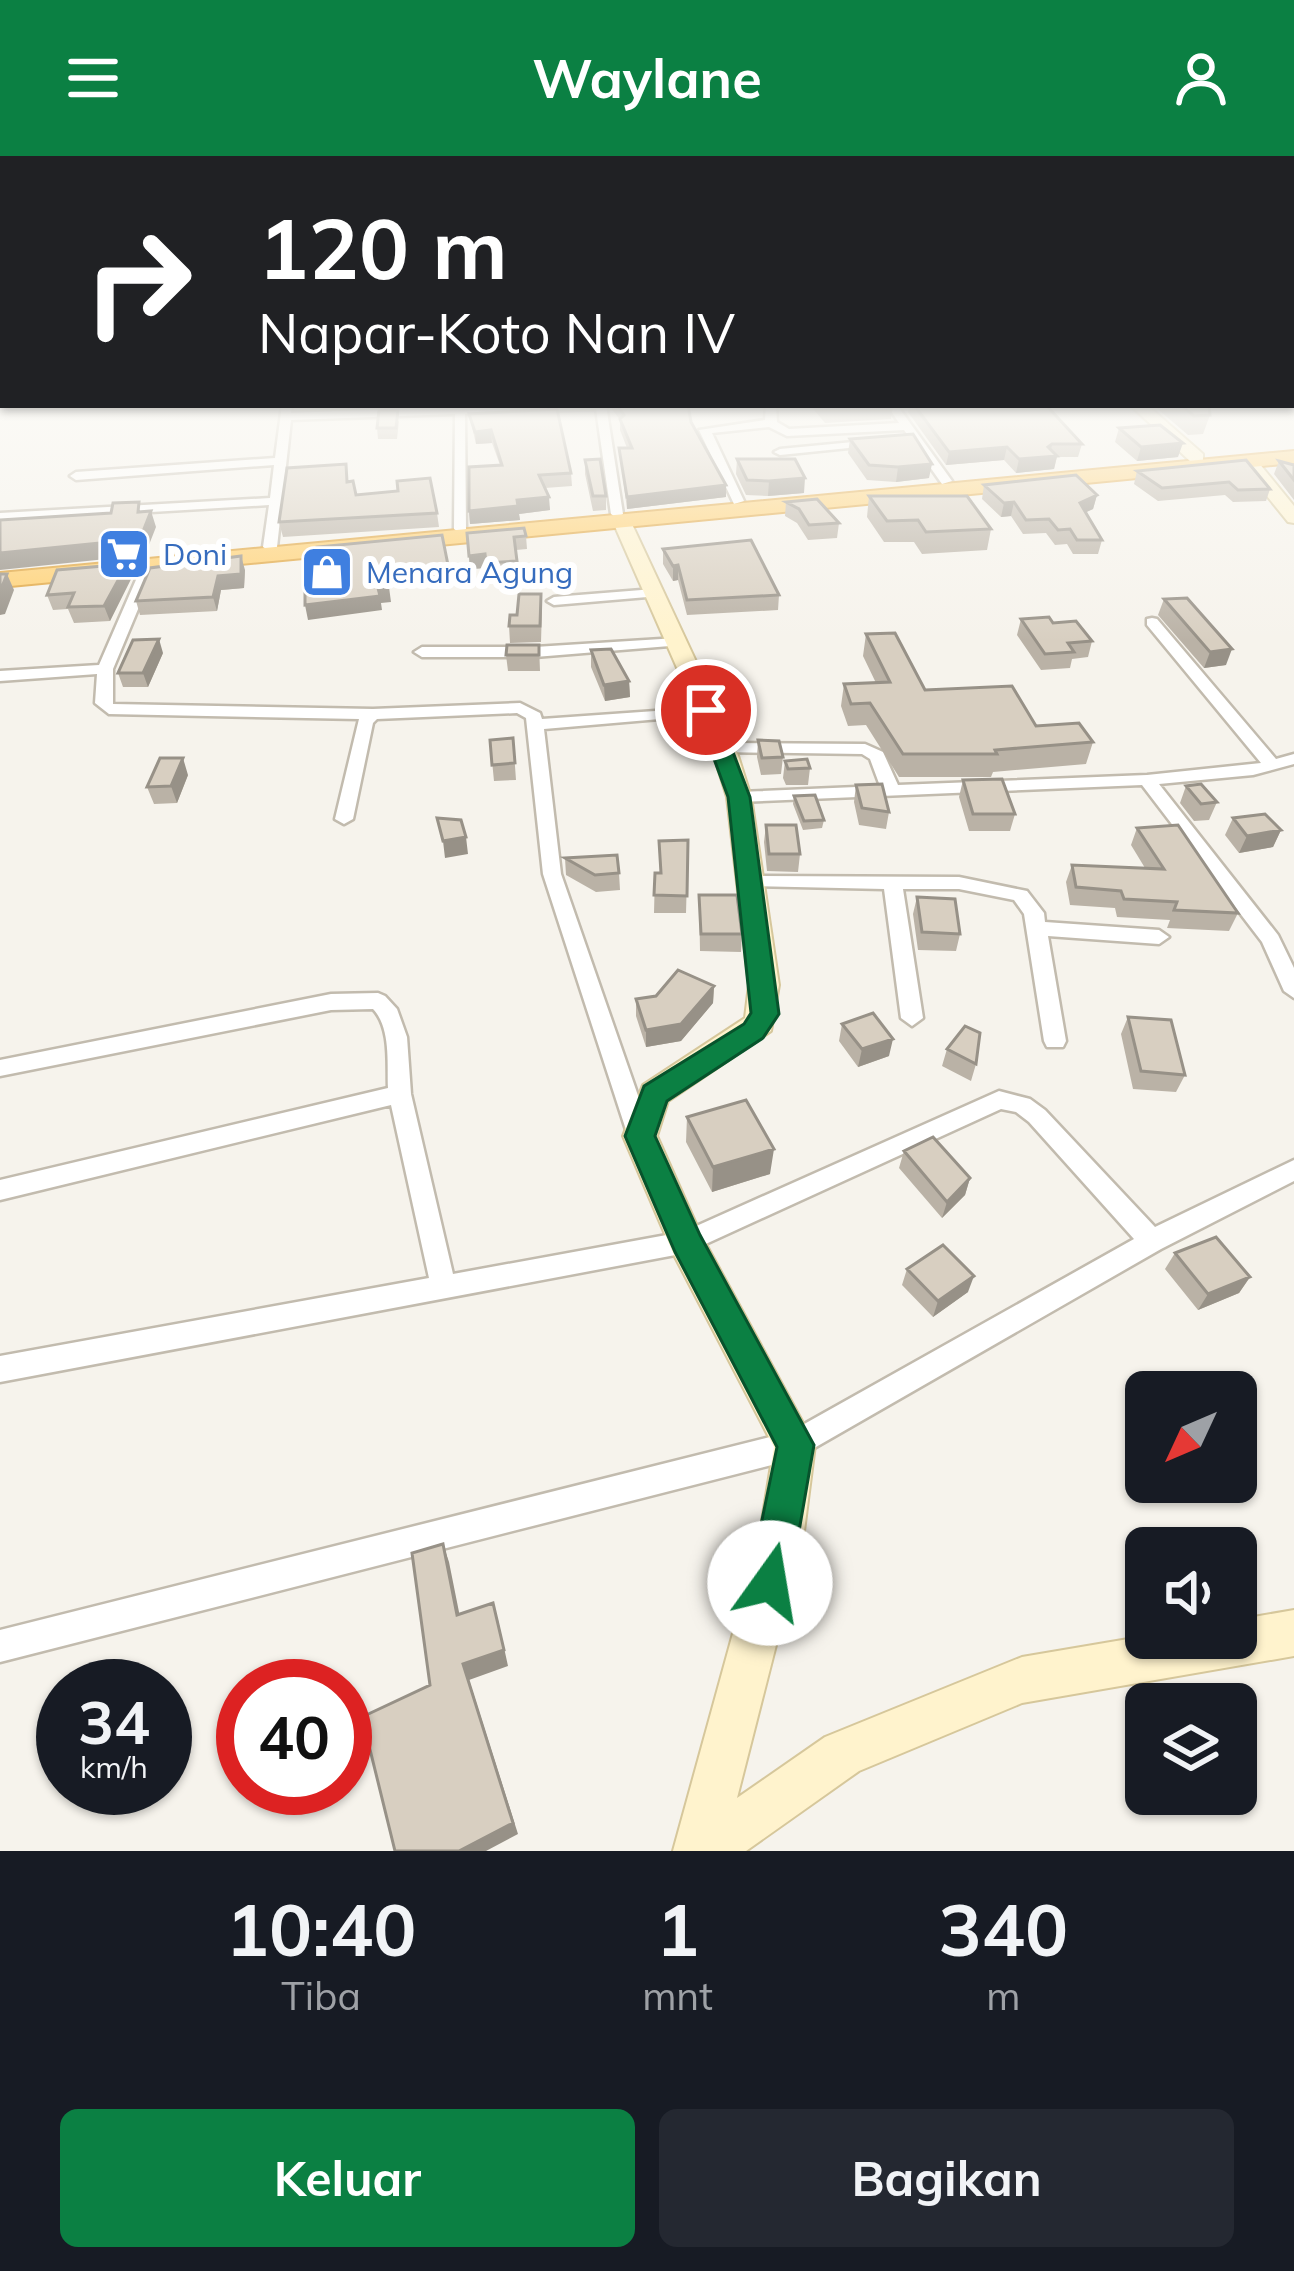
<!DOCTYPE html>
<html lang="id">
<style>
body{margin:0;font-family:Mulish,sans-serif;background:#242831;color:#f1f3f6;height:100vh;display:flex;flex-direction:column;font-size:45px;white-space:nowrap}
*{box-sizing:border-box;margin:0}
p{font-size:39px;color:#9ea1a6}
.icon{flex:none;width:66px;height:66px;fill:none;stroke:currentColor;stroke-width:2;stroke-linecap:round;stroke-linejoin:round}
.map{position:relative;height:1695px;overflow:hidden}
.details{display:flex;flex-direction:column;background:#171b24;flex:1}
.details>*{flex:none}
.guide{position:absolute;left:0px;top:0px;width:1296px;height:252px;box-shadow:0 3px 9px #0004;background:#202124;color:#fff;overflow:hidden}
.needle{width:78px;rotate:226deg}
.controls{position:absolute;left:1125px;top:1215px;display:grid;gap:24px}
.controls a{display:grid;place-items:center;width:132px;height:132px;border-radius:18px;background:#171b24;box-shadow:0 3px 9px #0004;font-size:60px}
.speed{position:absolute;left:36px;top:1503px;display:flex;gap:24px;font-size:60px;font-weight:700;text-align:center}
.speed>*{display:grid;place-content:center;width:156px;height:156px;border-radius:50%;background:#171b24;box-shadow:0 3px 9px #0004;line-height:1}
.speed small{font-size:30px;font-weight:400}
.speed .limit{border:18px solid #d22;background:#fff;color:#111}
.pin{position:absolute;display:grid;place-items:center;width:102px;height:102px;color:#fff;margin:-51px;border:6px solid #fff;border-radius:50%;box-shadow:0 3px 12px #0007}
.me{position:absolute;width:132px;margin:-66px;rotate:13deg;stroke-linejoin:round;filter:drop-shadow(0 0 9px #0008)}
.turn{display:flex;align-items:center;gap:42px;height:252px;padding:0 60px;font-size:54px}
.turn .icon{width:156px;height:156px;stroke-width:2.5}
.turn b{display:block;font-size:84px;line-height:102px}
.eta{display:flex;justify-content:space-evenly;align-items:center;height:204px;text-align:center}
.eta b{font-size:72px;font-weight:700;line-height:84px}
.action{display:flex;gap:24px;margin-top:auto;padding:24px 60px}
.action a{flex:1;height:138px;border-radius:18px;background:#0b8043;color:#fff;font-size:48px;font-weight:700;line-height:138px;text-align:center}
.action a+a{background:#242831;color:#f1f3f6}
header{display:flex;justify-content:space-between;align-items:center;height:156px;padding:0 60px;background:#0b8043;color:#fff;font-size:54px;font-weight:700}
.map>svg:first-child{display:block}
.lines{fill:none;stroke-linecap:round;stroke-linejoin:round}
.street-casing{stroke:#c2bbae;stroke-width:5}
.secondary-casing{stroke:#d6c79b;stroke-width:4}
.highway-casing{stroke:#e0a43c;stroke-width:4}
.street{fill:#fff;fill-rule:evenodd}
.secondary{fill:#fff3cd;fill-rule:evenodd}
.highway{fill:#ffcf6e;fill-rule:evenodd}
.wall{fill:#bab2a6}
.shaded-wall{fill:#979187}
.building{fill:#d8cfc1;stroke:#979187;stroke-width:3}
.route{fill:#0b8043;stroke:#07532c;stroke-width:3}
.labels{text-anchor:middle;dominant-baseline:central;stroke-width:12;stroke-linejoin:round;paint-order:stroke}
.far-shop-label{font-size:30px;fill:#366cbe;stroke:#fff;text-anchor:start}
</style>
<header><svg class="icon" aria-label="menu" viewBox="0 0 24 24"><path d="M4 6h16M4 12h16M4 18h16"/></svg>Waylane<svg class="icon" aria-label="person" viewBox="0 0 24 24"><circle cx="12" cy="8" r="4"/><path d="M4 21q1-7 8-7t8 7"/></svg></header>
<div class="map">
<svg width="1294" height="1695" viewBox="0 0 1294 1695">
<rect width="100%" height="100%" fill="#f6f3ec"/>
<g class="lines">
<!-- street casing -->
<g class="street-casing">
<path id="street" d="M282 249H292L291 257 460 250 606 249 623 358 617 362 611 358 596 253 465 258 466 373 460 377 454 373 455 258 291 264 277 391 270 395 263 391 269 349 0 365V357L270 342 274 309 76 324 70 320 76 316 275 302Z
M766 249H776L777 266 789 273 899 267 887 249H897L952 325 942 328 904 274 787 280 769 271 712 277 744 345 734 348 699 274 765 264Z
M874 284 880 287 878 289 780 299 774 296 780 293Z
M149 406 156 410 113 513V548L373 553 520 547 540 557 542 563 712 551 714 554 706 559 544 573 561 718 652 980 648 987 640 989 632 987 628 980 543 718 526 562 517 557 377 563 373 567 353 663 344 668 335 663 359 563 109 558 95 547 97 518 0 525V515L99 509 142 410Z
M654 433 661 437 659 440 554 449 547 445 554 441Z
M1152 462 1157 463 1276 603 1294 598V608L1253 619 1159 628 1278 779 1294 812V842L1284 835 1262 786 1142 629 739 646 730 641 739 636 880 630 870 603 862 598 718 596V588L724 587 865 588 883 596 898 629 1147 619 1261 607 1147 469V463Z
M677 482 684 486 682 489 535 501H422L414 496 422 491H535Z
M753 720 959 721 1027 735 1044 757 1045 766 1159 774 1169 781 1159 788 1048 780 1066 885 1063 891H1047L1044 885 1024 758 1014 744 959 733H903L923 862 912 870 901 862 884 733 746 730 744 726 746 722Z
M378 837 385 840 397 853 407 881 411 938 453 1118 683 1076 999 935 1030 943 1045 954 1155 1071 1294 1004V1025L1161 1093 795 1303 0 1506V1474L790 1276 1134 1083 1029 966 1016 956 1001 953 686 1097 0 1226V1200L429 1122 391 949 0 1044V1024L388 932C387 907 391 872 373 853L331 854 0 920V904L331 838Z"/>
</g>
<!-- secondary casing -->
<g class="secondary-casing">
<path id="secondary" d="M1130 249H1147L1203 298V306H1191Z
M1242 301H1254L1294 350V367L1288 366 1242 309Z
M622 361 631 366 734 587 751 641 779 829 771 875 668 945 657 980 701 1079 815 1289 803 1383 737 1642 825 1581 1022 1501 1146 1480 1236 1482V1464L1294 1454V1500L1022 1547 859 1615 746 1695H673L759 1383 774 1291 673 1097 623 980 643 929 745 862 749 829 727 641 710 587 613 366Z"/>
</g>
<!-- highway casing -->
<g class="highway-casing">
<path id="highway" d="M1294 295V307L0 431V417Z"/>
</g>
<!-- street -->
<use href="#street" class="street"/>
<!-- secondary -->
<use href="#secondary" class="secondary"/>
<!-- highway -->
<use href="#highway" class="highway"/>
</g>
<!-- wall -->
<path class="wall" d="M609 249H688L691 266 726 341 627 353 619 292H627L620 274V264Z
M810 249H893L891 263 825 267Z
M909 249H1046L1082 288 1078 301H1057L1054 313 1016 317 1004 304 946 309 908 256Z
M1153 249H1209L1210 259 1203 278 1188 279Z
M469 258 571 317 572 330 545 332 550 354 519 358 520 364 470 368 469 355 500 309 492 287 476 288Z
M399 265 397 283H378L377 272Z
M1119 272 1178 301 1137 305 1115 286Z
M850 283 929 322 896 326 867 324 848 297Z
M737 303 804 337 768 340 746 339 736 318Z
M585 304 606 340V354L593 355 585 318Z
M1279 305 1294 309V344L1274 318Z
M1137 315 1270 333 1266 345 1233 346 1225 339 1158 345 1134 328Z
M348 326 356 339 437 357 439 371 283 381 279 366Z
M984 329 1097 339 1093 353 1086 356 1102 384 1098 398H1073L1067 388 1055 389 1046 377 1023 378 1011 360 1001 361 982 343Z
M869 340 991 373 987 394 922 398 914 386H884L867 361Z
M786 346 839 367 837 382 808 384 797 367 785 360Z
M467 377 526 380 527 393 516 394 518 418 487 420 486 412 470 413Z
M663 393 779 439 778 454 687 459 678 424 673 425 663 408Z
M245 414 244 432 221 434 217 455 140 459 136 445Z
M131 423 110 465 74 467 68 453 53 454 47 439Z
M1164 443 1226 509 1204 512 1158 459Z
M542 453 541 486 510 487 509 470 517 459Z
M1021 463 1053 467 1092 485 1088 501 1072 503 1070 512 1041 514 1017 479Z
M866 478 925 534 1093 586 1086 608 993 616 991 621H899L866 569 848 570 841 550 844 528 876 527 863 500Z
M539 489 540 515H508L506 499Z
M591 494 629 525 630 541 605 545 591 511Z
M163 497 148 531H123L118 517Z
M513 582 516 624 494 625 490 584Z
M758 584 783 601 781 618 761 619 757 601Z
M785 605 810 612 808 629H786L783 622Z
M188 619 177 647 154 648 147 631Z
M963 624 1015 658 1010 675H969L959 641Z
M856 629 889 656 886 673 859 669 854 646Z
M1186 630 1217 646 1209 664 1194 665 1180 647Z
M794 640 824 664 822 672 803 674 793 648Z
M1233 662 1281 674 1273 691 1239 697 1225 679Z
M766 669 800 698 798 716 767 715 764 686Z
M1137 672 1238 757 1229 775 1167 772 1170 764 1117 761 1115 752 1070 749 1066 726 1072 709 1145 712 1131 689Z
M688 684 686 757H654L655 717H660L659 685Z
M565 702 619 717 620 734 596 736 566 719Z
M699 739 742 778 741 796 700 795Z
M917 741 960 778 956 795 918 794 913 758Z
M714 830 713 847 681 885 646 891 636 860V843Z
M1128 861 1185 919 1176 936 1133 933 1121 878Z
M842 868 889 900 858 911 839 885Z
M947 893 976 908 971 925 942 910Z
M687 961 770 1018 712 1036 686 986Z
M904 995 970 1022 965 1039 942 1062 899 1012Z
M1175 1097 1250 1121 1239 1137 1198 1154 1165 1113Z
M907 1113 968 1136 933 1161 902 1129Z"/>
<!-- shaded-wall -->
<path class="shaded-wall" d="M491 274 492 287 476 288 475 276Z
M1183 287 1178 301 1137 305 1141 291Z
M1052 288 1050 300H1057L1054 313 1016 317 1019 303Z
M1007 291 1004 304 946 309 949 296Z
M932 308 929 322 896 326 898 311Z
M805 322 804 337 768 340 769 325Z
M726 329V341L627 353V341Z
M1097 339 1093 353 1076 361 1080 347Z
M549 341 550 354 519 358 520 364 470 368 469 355 517 344Z
M1014 346 1011 360 1001 361 1004 347Z
M151 355 156 371 145 399 0 414V397Z
M485 398 486 412 470 413 469 400Z
M241 400 245 414 244 432 221 434 217 455 213 441 218 420Z
M127 408 131 423 110 465 104 450Z
M448 409 449 424 388 429 386 415Z
M678 409V424L673 425V410Z
M7 418 14 434 5 458 0 459V436Z
M389 431 391 446 381 447 378 432Z
M380 440 382 454 308 464 305 449Z
M159 483 163 497 148 531 143 517Z
M1232 493 1226 509 1204 512 1210 496Z
M629 525 630 541 605 545 604 529Z
M183 602 188 619 177 647 171 630Z
M1281 674 1273 691 1239 697 1247 680Z
M466 681 468 698 445 702 443 685Z
M714 830 713 847 681 885 646 891V874Z
M893 883 889 900 858 911 862 893Z
M774 993 770 1018 712 1036 713 1011Z
M970 1022 965 1039 942 1062 947 1046Z
M974 1120 968 1136 933 1161 938 1145Z
M1250 1121 1239 1137 1198 1154 1208 1138Z
M443 1388 449 1406 463 1476 457 1459Z
M498 1464 508 1510 469 1524 518 1678 486 1695H459L463 1508Z"/>
<!-- building -->
<path class="building" d="M617 249H635L633 252 637 249H688L691 266 726 329 627 341 619 292H632L620 263 624 259Z
M914 249H1046L1082 288H1052L1048 291 1057 300 1019 303 1007 291 949 296Z
M1181 249H1209L1210 259 1194 260Z
M557 253 571 317 539 319 549 341 517 344 518 350 469 355V311L502 309 491 274 475 276 469 258Z
M379 254H398L396 272H377Z
M1160 269 1183 287 1141 291 1119 272Z
M913 278 932 308 898 311 869 309 850 283Z
M600 303 606 340H593L585 304Z
M737 303H795L805 322 769 325 747 324Z
M1246 304 1270 333 1238 334 1229 326 1162 332 1137 315Z
M1279 305 1294 309V324Z
M346 308 347 326 353 325 356 339 398 335 397 325 430 322 437 357 279 366 287 312Z
M1076 319 1097 339 1080 347 1102 384H1077L1070 373 1058 374 1049 363 1026 364 1014 346 1004 347 984 329Z
M869 340H967L991 373 926 376 918 364 887 365Z
M817 343 839 367 809 369 799 353 786 346Z
M139 346 138 356 151 355 140 383 0 397V364L111 357 113 347Z
M524 372 526 380 514 381 517 405 486 407 485 398 469 400 467 377Z
M442 379 448 409 386 415 389 431 378 432 380 440 305 449V399L317 398V391Z
M751 384 779 439 687 444 678 409 673 410 663 393Z
M241 400V418L218 420 213 441 136 445 150 412Z
M127 408 104 450 68 451 74 437 47 439 57 414Z
M0 418H7L0 436Z
M519 438H541L540 470H509L510 459H517Z
M1187 442 1232 493 1210 496 1164 443Z
M1049 461 1053 467 1076 465 1092 485 1068 487 1074 496 1045 498 1021 463Z
M895 477 925 534 1012 530 1036 570 1079 567 1093 586 995 594 997 598H903L870 547 851 548 844 528 890 526 866 478Z
M159 483 143 517H118L133 484Z
M507 489H539V499H506Z
M611 493 629 525 604 529 591 494Z
M513 582 515 607 492 609 490 584Z
M758 584 779 585 783 601 762 602Z
M160 602H183L171 630 147 631Z
M807 603 810 612 788 613 785 605Z
M1002 623 1015 658H973L963 624Z
M882 628 889 656 862 652 856 629Z
M1201 628 1217 646 1201 648 1186 630Z
M815 639 824 664 804 665 794 640Z
M1265 658 1281 674 1247 680 1233 662Z
M437 662 461 664 466 681 443 685Z
M766 669H796L800 698H769Z
M1178 669 1238 757 1174 754 1177 746 1124 743 1121 735 1076 731 1072 709 1164 713 1137 672Z
M688 684 687 740 654 739 655 717H661L659 685Z
M617 699 619 717 595 719 565 702Z
M699 739H737L742 778H701Z
M917 741 955 743 960 778 922 776Z
M678 814 714 830 681 868 646 874 636 843 656 840Z
M873 857 893 883 862 893 842 868Z
M1128 861 1171 864 1185 919 1141 915Z
M965 870 980 877 976 908 947 893Z
M746 944 774 993 713 1011 687 961Z
M933 981 970 1022 947 1046 904 995Z
M1216 1081 1250 1121 1208 1138 1175 1097Z
M943 1089 974 1120 938 1145 907 1113Z
M443 1388 457 1459 493 1447 504 1494 463 1508 513 1667 459 1695H395L362 1561 430 1529 412 1397Z"/>
<!-- sky -->
<linearGradient id="sky" x2="0" y2="1"><stop stop-color="#8fc1ec"/><stop offset="0.51" stop-color="#fbfaf6"/><stop offset="1" stop-color="#fbfaf6" stop-opacity="0"/></linearGradient>
<rect width="1294" height="485" fill="url(#sky)"/>
<!-- route -->
<path class="route" d="M706 548 717 554 750 641 779 858 763 882 667 945 655 980 700 1079 814 1289 790 1427 784 1441 770 1447 755 1441 749 1427 777 1291 675 1096 625 980 644 930 744 868 751 857 728 641 696 554Z"/>
<!-- icons -->
<defs>
<g id="supermarket-square" transform="scale(2.7)"><rect x="-9" y="-9" width="18" height="18" rx="4" fill="#3f7fe0" stroke="#fff"/><path d="M-6-5.5h2.5l.6 2H6L4.5 2H-2.5L-4.4-4H-6ZM-1.5 3.2a1.3 1.3 0 1 0 .1 0ZM3 3.2a1.3 1.3 0 1 0 .1 0Z" fill="#fff"/></g>
<g id="shop-square" transform="scale(2.7)"><rect x="-9" y="-9" width="18" height="18" rx="4" fill="#3f7fe0" stroke="#fff"/><path d="M-5-2.5h2.3a2.7 3.5 0 0 1 5.4 0H5L5.5 6h-11ZM-1.5-2.5h3a1.5 2.3 0 0 0-3 0Z" fill="#fff"/></g>
</defs>
<g fill-rule="evenodd">
<use href="#supermarket-square" x="124" y="398"/>
<use href="#shop-square" x="327" y="416"/>
</g>
<g class="labels">
<!-- far-shop labels -->
<g class="far-shop-label">
<text x="163" y="398">Doni</text>
<text x="366" y="416">Menara Agung</text>
</g>
</g>
</svg>
<div class="controls">
<a><svg class="needle" viewBox="-14 -14 28 28"><path d="M0-13l5 13h-10z" fill="#e53935"/><path d="M0 13l5-13h-10z" fill="#9ea1a6"/></svg></a>
<a><svg class="icon" aria-label="sound" viewBox="0 0 24 24"><path d="M4 9h4l5-4v14l-5-4H4zM17 9q2 3 0 6"/></svg></a>
<a><svg class="icon" aria-label="layers" viewBox="0 0 24 24"><path d="M12 4l9 5-9 5-9-5zM3 14l9 5 9-5"/></svg></a>
</div>
<div class="speed"><div>34<small>km/h</small></div><div class="limit">40</div></div>
<div class="pin" style="left:706px;top:554px;background:#d93025"><svg class="icon" aria-label="arrive" viewBox="0 0 24 24"><path d="M6 21V4h12l-3 4 3 4H6"/></svg></div>
<svg class="me" style="left:770px;top:1427px" viewBox="-20 -20 40 40"><circle r="19" fill="#fff"/><path d="M0-13L10 11 0 6-10 11z" fill="#0b8043"/></svg>
<div class="guide">
<div class="turn"><svg class="icon" aria-label="right" viewBox="0 0 24 24"><path d="M7 20v-9h11M14 6l5 5-5 5"/></svg><div><b>120 m</b>Napar-Koto Nan IV</div></div>
</div>
</div>
<section class="details">
<div class="eta">
<div><b>10:40</b><p>Tiba</p></div>
<div><b>1</b><p>mnt</p></div>
<div><b>340</b><p>m</p></div>
</div>
<div class="action"><a>Keluar</a><a>Bagikan</a></div>
</section>
